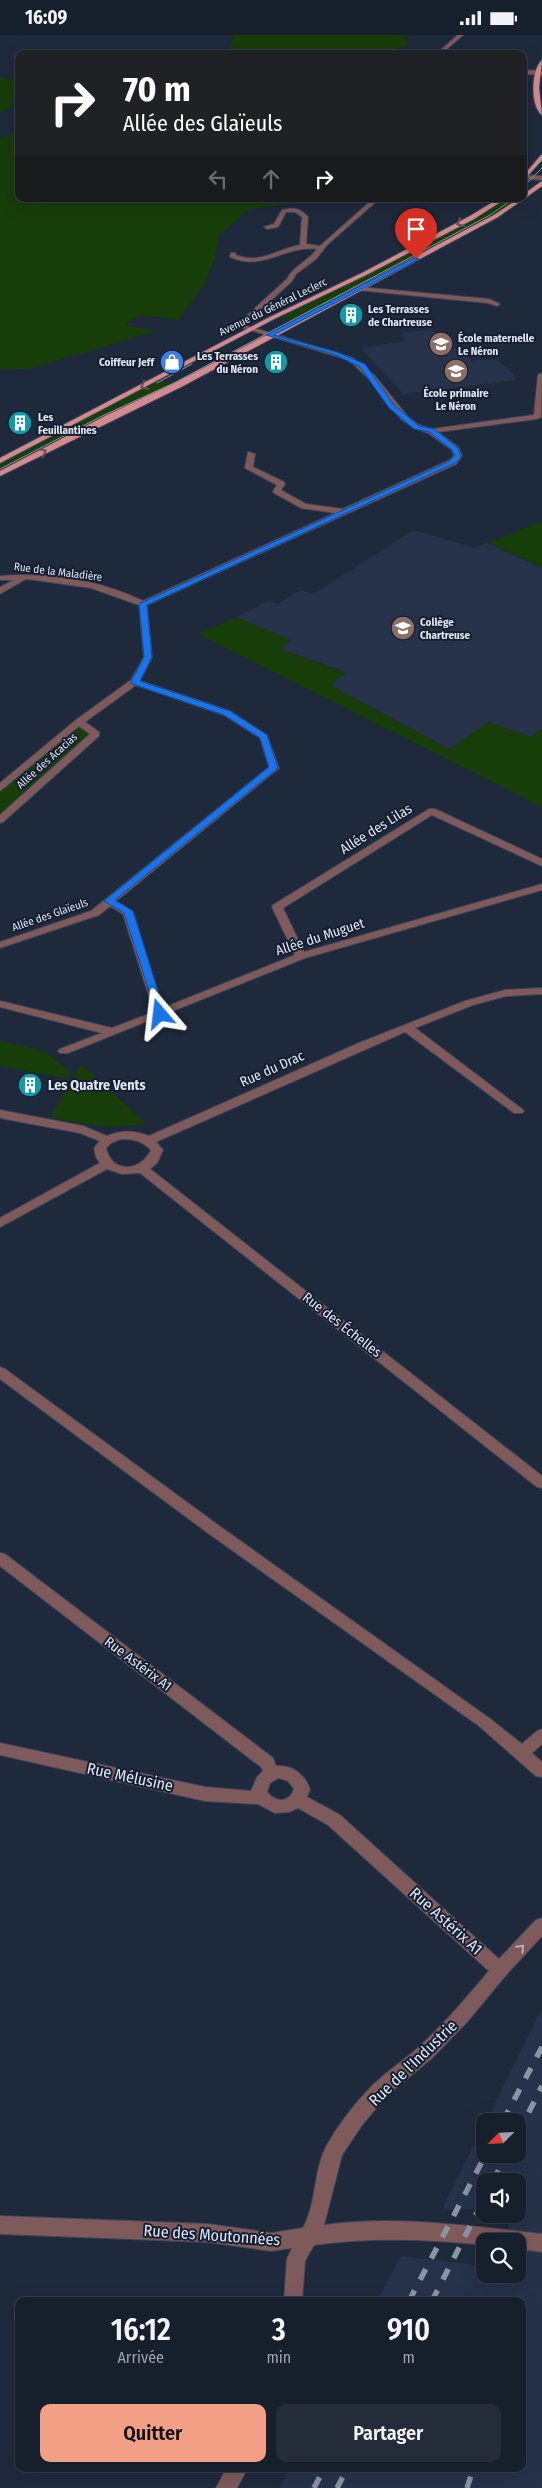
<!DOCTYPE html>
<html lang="fr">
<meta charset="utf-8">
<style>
body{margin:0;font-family:"Fira Sans Condensed",sans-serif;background:#232c38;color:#f1f3f6;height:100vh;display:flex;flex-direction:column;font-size:19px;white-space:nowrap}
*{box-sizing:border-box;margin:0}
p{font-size:16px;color:#9ea2a9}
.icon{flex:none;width:28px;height:28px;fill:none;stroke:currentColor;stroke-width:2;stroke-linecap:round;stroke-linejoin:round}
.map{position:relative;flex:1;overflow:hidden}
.side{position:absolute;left:15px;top:2262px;width:511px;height:175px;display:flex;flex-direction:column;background:#161f2c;border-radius:10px;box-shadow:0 5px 20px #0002,0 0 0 1px #353d48}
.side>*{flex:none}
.top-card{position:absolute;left:15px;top:15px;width:512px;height:152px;border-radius:10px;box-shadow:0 5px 20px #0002,0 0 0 1px #353d48;background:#202124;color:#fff;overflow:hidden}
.needle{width:32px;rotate:246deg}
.fabs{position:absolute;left:476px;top:2078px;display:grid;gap:10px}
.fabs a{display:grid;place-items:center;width:50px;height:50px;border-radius:10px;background:#161f2c;box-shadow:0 5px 20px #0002,0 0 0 1px #353d48;font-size:25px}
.pin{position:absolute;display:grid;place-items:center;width:42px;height:42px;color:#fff;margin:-51px -21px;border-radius:50% 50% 50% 0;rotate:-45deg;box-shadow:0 0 5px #0007}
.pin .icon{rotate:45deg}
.me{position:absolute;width:55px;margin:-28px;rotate:343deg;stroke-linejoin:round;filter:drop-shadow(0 0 4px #0008)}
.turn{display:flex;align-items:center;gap:18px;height:105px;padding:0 25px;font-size:22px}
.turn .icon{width:65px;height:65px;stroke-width:2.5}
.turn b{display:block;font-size:35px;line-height:42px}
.lanes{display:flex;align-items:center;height:48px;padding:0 25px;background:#0003;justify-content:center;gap:25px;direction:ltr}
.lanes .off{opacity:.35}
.eta{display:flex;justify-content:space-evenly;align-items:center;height:85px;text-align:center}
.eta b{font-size:30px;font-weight:600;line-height:35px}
.action{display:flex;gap:10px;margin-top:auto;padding:10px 25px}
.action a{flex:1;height:58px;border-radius:10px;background:#f39f86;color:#111;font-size:20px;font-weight:600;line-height:58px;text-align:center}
.action a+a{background:#232c38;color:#f1f3f6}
.status{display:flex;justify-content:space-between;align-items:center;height:35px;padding:0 25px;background:#161f2c;direction:ltr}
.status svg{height:14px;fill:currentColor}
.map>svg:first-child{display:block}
.built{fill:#253249}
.green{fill:#173d08}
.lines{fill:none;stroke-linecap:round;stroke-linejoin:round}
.minor-casing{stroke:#3d4758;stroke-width:2}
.major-casing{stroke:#3d4758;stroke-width:2}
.minor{fill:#7e5a5b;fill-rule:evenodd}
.major{fill:#d38a8d;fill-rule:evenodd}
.tram{stroke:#8b94a3;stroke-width:1}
.rail{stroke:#8b94a3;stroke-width:5.5;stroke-dasharray:12 12;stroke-linecap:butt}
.oneway{stroke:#6a4f5a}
.oneway2{stroke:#b8aeb6}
.route{fill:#1a73e8;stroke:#114b97}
.labels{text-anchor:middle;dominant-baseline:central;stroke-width:4;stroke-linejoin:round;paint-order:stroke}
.far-street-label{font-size:11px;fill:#dfe6f3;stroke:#151f31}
.far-poi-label{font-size:11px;font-weight:bold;fill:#dfe6f3;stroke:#151f31;text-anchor:start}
.street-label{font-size:14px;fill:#dfe6f3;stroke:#151f31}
.poi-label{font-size:14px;font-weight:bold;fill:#dfe6f3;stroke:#151f31;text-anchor:start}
.near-street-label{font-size:16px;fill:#dfe6f3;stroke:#151f31}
</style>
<div class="status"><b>16:09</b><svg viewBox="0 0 49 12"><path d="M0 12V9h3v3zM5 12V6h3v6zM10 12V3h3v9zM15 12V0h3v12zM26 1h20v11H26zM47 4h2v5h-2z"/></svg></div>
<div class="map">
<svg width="542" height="2453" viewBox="0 0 542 2453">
<rect width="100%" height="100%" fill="#1e293b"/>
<!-- built -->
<path class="built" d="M431 294 472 326 496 324 512 338 517 345 403 359 361 313 406 306 402 301 404 297Z
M413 495 475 513 487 508 542 533V693L531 702 489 688 449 714 330 650 346 637 276 613 236 582 269 566 278 569 300 555 314 559Z
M542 1974V2453H279L289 2434H522V2266H377L401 2221 485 2231V2239H518V2206H506L510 2179H518V2146H485V2174H442L485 2087V2119H518V2086H486Z"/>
<!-- green -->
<path class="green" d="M230 0H411L403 3 410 9 396 14 392 19H218L230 13 234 2Z
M0 42 14 46 12 73 0 77Z
M19 96V164H297L290 168 248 175 219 201 215 222 206 247 179 285 141 280 125 290 156 296 29 334H0V104Z
M505 164H518L493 181 293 286 280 283 373 237 483 178Z
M158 345 175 349 0 437V429Z
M542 486V532L489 508Z
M236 582 291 605 279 614 346 638 330 650 449 714 489 687 531 702 542 693V772L198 599Z
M79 687 96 699 0 785V753Z
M0 1006 44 1016 71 1037 67 1044 0 1031Z
M81 1029 146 1088C113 1096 83 1089 50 1082Z"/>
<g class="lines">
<!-- minor casing -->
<g class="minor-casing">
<path id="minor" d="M458 0H463L441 19H436Z
M524 35 542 36V40L524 39Z
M524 140 542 141V145L524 144Z
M373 164H379L327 210 316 224 296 239 292 246 247 287V291L353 323 374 340 408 382 419 390 432 394 534 380 538 340 542 338 541 382 537 384 438 397 458 412 462 421 456 429 147 570 152 622 140 646 230 676 267 700 279 733 116 866 133 877 163 973 295 920 272 872 273 870 429 774H435L542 824V831L432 780 283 873 304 917 542 849V855L305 923 68 1018H60L58 1016 60 1014 102 998 0 972V966L112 993 154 977 123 879 110 871 99 880 0 913V907L91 876 269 732 260 703 224 680 136 650 85 687 99 697V701L3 787 0 788V780L90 699 79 691 0 756V748L76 685 131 645 144 622 139 570 91 553 35 545 26 544 0 559V552L14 545H0V541C49 537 99 545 143 566L335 478 301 473 274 458 273 456 277 450 245 433 248 417 255 419 253 432 284 447 285 449 281 455 306 469 343 474 450 425 454 421 452 415 428 398 414 393 402 385 369 344 349 325 240 292 242 285 287 244C293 231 309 226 317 214 284 210 264 237 230 222L231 218H235L236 220C258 230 278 214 300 210L302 182 295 177H286L278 192 267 194 264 192 274 189 282 175C293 172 300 173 308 182L306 209 320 211Z
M359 252 489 264 500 269 497 271 488 268 357 255V253Z
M542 953V959L506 961 473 970 415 993 522 1074 524 1076 522 1078H514L405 997 156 1107 163 1115 157 1128 150 1134 542 1441V1453L537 1452 140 1138 122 1139 107 1134 0 1192V1183L100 1128 96 1122 94 1113 100 1106 80 1098 0 1083V1075L83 1091 107 1101C121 1095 134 1095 149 1101L359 1008 465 966 505 955ZM121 1104C134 1104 142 1106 151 1115 141 1137 112 1139 106 1113L111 1108Z
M0 1332 5 1334 218 1490 489 1683 522 1709 537 1696 542 1694V1709L532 1718 542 1727V1742L536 1741 479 1691 208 1498 0 1344Z
M0 1518 5 1519 273 1723 276 1731C293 1730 304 1739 310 1754L307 1762 340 1780 499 1924 536 1885 542 1883V1901L506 1940 467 1987 432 2023 386 2061 362 2090 342 2120 324 2190C396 2180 470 2191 542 2199V2217L518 2214V2206H485V2210C428 2204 370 2202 314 2210L305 2226 302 2266H284L287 2224 292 2213 271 2216 208 2207 0 2199V2181L208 2189 271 2198 303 2193C317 2168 313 2136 327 2110 339 2089 356 2067 373 2050 387 2036 405 2025 420 2011 445 1988 467 1962 489 1936L328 1790 298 1773 289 1777 275 1778 258 1769 205 1766 0 1720V1708L205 1752 251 1756 257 1742 263 1736 261 1732 0 1531ZM279 1743 288 1746 294 1754C289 1768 276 1768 267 1757L270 1748Z
M226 2434H247L237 2453H216Z"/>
</g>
<!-- major casing -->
<g class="major-casing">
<path id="major" d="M542 25 539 53 542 80C530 71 531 35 542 25Z
M542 119V125L524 145V140Z
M542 146V151L498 182 183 351 0 441V436L105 381 177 347 494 180 518 164H524V159Z
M498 164H505L474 184 366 240 274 284 0 428V423L270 282 362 238 470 181Z"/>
</g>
<!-- minor -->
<use href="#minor" class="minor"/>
<!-- major -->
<use href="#major" class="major"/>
<!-- tram -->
<path class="tram" d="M524 151 542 133
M157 348 192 329
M0 434 102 381 174 348 490 180 513 164"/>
<!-- rail -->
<path class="rail" d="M503 2086 542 2012
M518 2099 542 2051
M493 2146 507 2119
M409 2266 486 2119
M432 2266 485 2162
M314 2453 324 2434
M337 2453 347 2434
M467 2453 473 2434"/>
</g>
<!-- one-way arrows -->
<defs><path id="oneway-chevron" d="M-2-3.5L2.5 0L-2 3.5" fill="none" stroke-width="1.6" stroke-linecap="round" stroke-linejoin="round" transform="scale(1.25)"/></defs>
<g class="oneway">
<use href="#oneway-chevron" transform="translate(460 188) rotate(152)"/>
<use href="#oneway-chevron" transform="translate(144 351) rotate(153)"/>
<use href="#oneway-chevron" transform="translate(43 417) rotate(-28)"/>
</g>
<use class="oneway2" href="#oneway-chevron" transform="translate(521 1913) rotate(-46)"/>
<!-- route -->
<path class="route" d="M414 223 419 224 274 300 337 317 365 329 394 370 419 391 434 394 458 413 461 422 455 428 147 570 152 622 140 646 230 676 267 700 278 733 115 865 133 876 165 979 157 981 124 878 104 866 269 732 260 703 224 680 132 649 131 647 144 622 139 569 450 426 455 420 452 415 429 397 414 394 389 373 360 332 333 319 266 300Z"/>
<!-- icons -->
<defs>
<g id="building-disc" transform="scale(1.25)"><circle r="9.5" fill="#0f9aa8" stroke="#151f31"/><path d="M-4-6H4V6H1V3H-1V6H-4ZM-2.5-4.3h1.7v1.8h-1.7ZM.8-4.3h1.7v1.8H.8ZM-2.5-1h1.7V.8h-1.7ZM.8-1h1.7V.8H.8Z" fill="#fff"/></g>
<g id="school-disc" transform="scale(1.25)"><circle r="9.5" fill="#8d6e63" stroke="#151f31"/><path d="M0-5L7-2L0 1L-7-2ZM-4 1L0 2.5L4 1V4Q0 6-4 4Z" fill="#fff"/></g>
<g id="shop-disc" transform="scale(1.25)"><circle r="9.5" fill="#3f7fe0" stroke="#151f31"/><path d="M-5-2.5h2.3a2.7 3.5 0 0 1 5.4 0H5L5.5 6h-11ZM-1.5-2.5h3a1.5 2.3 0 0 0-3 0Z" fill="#fff"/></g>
</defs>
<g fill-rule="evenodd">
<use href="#building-disc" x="351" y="280"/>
<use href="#school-disc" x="441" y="309"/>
<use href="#shop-disc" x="172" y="327"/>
<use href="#building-disc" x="276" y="327"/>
<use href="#school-disc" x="456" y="336"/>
<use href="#building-disc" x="20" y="388"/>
<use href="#school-disc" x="403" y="593"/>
<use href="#building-disc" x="30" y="1050"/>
</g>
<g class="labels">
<!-- far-street labels -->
<g class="far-street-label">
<text transform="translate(273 272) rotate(-26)">Avenue du Général Leclerc</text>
<text transform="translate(58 537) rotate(7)">Rue de la Maladière</text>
<text transform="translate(47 726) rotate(-42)">Allée des Acacias</text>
<text transform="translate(50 880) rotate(-19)">Allée des Glaïeuls</text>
</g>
<!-- far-poi labels -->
<g class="far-poi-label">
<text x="368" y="274">Les Terrasses<tspan x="368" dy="13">de Chartreuse</tspan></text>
<text x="458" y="303">École maternelle<tspan x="458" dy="13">Le Néron</tspan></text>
<text x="258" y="321" text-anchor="end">Les Terrasses<tspan x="258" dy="13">du Néron</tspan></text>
<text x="154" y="327" text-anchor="end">Coiffeur Jeff</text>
<text x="456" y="358" text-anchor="middle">École primaire<tspan x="456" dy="13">Le Néron</tspan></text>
<text x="38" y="382">Les<tspan x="38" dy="13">Feuillantines</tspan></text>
<text x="420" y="587">Collège<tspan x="420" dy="13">Chartreuse</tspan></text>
</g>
<!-- street labels -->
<g class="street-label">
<text transform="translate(376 794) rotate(-32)">Allée des Lilas</text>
<text transform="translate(320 902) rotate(-18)">Allée du Muguet</text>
<text transform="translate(272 1034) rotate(-24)">Rue du Drac</text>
<text transform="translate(342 1290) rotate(38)">Rue des Échelles</text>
<text transform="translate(138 1629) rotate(37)">Rue Astérix A1</text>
</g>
<!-- poi labels -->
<g class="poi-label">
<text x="48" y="1050">Les Quatre Vents</text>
</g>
<!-- near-street labels -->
<g class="near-street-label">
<text transform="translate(130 1742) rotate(12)">Rue Mélusine</text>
<text transform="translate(446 1886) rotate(42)">Rue Astérix A1</text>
<text transform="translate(413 2028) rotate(-44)">Rue de l'Industrie</text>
<text transform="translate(212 2200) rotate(4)">Rue des Moutonnées</text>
</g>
</g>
</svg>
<div class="fabs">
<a><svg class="needle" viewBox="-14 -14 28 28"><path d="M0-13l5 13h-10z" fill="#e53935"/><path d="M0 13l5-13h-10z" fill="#9ea2a9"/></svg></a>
<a><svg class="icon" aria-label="sound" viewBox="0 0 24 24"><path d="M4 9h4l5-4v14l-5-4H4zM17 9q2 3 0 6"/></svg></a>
<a><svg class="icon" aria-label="search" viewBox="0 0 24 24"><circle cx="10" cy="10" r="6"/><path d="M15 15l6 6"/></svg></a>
</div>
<div class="pin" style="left:416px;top:224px;background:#d93025"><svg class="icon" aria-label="arrive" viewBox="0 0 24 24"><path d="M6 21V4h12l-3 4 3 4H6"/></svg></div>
<svg class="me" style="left:160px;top:979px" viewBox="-20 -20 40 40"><path d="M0-17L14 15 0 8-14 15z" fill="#1a73e8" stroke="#fff" stroke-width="4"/></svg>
<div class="top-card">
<div class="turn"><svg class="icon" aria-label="right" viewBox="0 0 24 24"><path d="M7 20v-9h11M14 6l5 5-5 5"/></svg><div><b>70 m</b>Allée des Glaïeuls</div></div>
<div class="lanes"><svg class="icon off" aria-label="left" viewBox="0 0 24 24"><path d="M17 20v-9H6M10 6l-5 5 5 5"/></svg><svg class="icon off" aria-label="ahead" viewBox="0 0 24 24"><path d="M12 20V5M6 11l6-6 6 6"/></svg><svg class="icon" aria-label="right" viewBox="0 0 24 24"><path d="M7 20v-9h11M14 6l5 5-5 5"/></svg></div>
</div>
<section class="side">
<div class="eta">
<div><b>16:12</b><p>Arrivée</p></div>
<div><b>3</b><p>min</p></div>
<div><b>910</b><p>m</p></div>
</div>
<div class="action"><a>Quitter</a><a>Partager</a></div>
</section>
</div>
